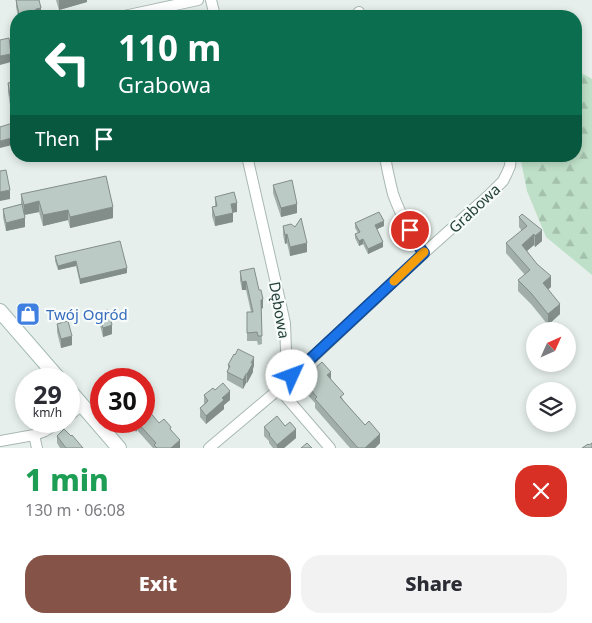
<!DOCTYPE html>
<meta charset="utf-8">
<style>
body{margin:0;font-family:"Noto Sans",sans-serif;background:#f2f2f3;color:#2b2b33;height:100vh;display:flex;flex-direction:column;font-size:19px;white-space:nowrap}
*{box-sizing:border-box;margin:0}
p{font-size:16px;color:#7c7c81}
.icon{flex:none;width:28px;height:28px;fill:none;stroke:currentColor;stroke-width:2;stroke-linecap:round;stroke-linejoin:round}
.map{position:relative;height:448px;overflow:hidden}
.side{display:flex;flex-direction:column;background:#fff;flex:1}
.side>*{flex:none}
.hud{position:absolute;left:10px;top:10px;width:572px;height:152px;border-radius:20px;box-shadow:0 2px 8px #0003;background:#0b6e4f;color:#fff;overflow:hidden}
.needle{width:32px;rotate:45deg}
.buttons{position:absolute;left:526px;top:322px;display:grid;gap:10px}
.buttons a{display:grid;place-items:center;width:50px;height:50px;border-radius:50%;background:#fff;box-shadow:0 2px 8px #0003;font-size:25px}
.speed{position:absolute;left:15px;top:368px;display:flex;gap:10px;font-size:25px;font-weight:700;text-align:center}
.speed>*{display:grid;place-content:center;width:65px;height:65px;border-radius:50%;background:#fff;box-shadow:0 2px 8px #0003;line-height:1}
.speed small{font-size:12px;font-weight:400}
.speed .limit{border:8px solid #d22;background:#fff;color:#111}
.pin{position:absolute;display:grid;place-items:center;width:42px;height:42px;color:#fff;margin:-21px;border:2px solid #fff;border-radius:50%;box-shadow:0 1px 5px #0007}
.me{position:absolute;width:55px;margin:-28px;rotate:47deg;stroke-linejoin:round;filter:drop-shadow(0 0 4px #0008)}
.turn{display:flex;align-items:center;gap:18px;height:105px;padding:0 25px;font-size:22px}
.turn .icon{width:65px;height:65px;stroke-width:2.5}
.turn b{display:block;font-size:35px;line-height:42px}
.then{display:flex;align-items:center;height:48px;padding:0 25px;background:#0003;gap:10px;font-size:19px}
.round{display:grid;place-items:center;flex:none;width:52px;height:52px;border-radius:20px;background:#f2f2f3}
.head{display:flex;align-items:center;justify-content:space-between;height:85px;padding:0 25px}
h1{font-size:30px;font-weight:800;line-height:38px;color:#1e9e55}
.button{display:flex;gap:10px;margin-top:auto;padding:10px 25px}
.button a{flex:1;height:58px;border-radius:20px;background:#855347;color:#fff;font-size:20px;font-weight:800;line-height:58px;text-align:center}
.button a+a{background:#f2f2f3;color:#2b2b33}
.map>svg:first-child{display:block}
.forest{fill:url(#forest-firs)}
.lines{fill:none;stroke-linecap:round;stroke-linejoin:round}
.street-casing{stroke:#a8b8b2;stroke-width:12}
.secondary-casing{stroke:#a4bbb3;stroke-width:16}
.street{stroke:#fff;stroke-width:10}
.secondary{stroke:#fff;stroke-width:14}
.wall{fill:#a1aea9}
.shaded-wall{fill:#838d89}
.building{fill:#bbcac4;stroke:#838d89}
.route-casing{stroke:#114b97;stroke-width:12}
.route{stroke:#1a73e8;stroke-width:9}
.slow{stroke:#f59e0b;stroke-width:9}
.labels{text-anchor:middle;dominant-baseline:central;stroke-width:4.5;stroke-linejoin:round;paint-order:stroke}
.street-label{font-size:15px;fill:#24423a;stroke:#f7fbf9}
.shop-label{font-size:15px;fill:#366cbe;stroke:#f7fbf9;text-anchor:start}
</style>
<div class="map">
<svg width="592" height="448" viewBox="0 0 592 448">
<defs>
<pattern id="forest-firs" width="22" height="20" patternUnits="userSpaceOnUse" patternTransform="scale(1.25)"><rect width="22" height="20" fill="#bfe0c8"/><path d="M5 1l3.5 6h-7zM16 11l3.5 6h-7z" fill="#a4c1ad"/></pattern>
</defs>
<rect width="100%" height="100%" fill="#e6efeb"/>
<!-- forest -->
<path class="forest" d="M576 70 592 79V275L546 237 527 191 520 156H576Z"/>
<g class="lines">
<!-- street casing -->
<g class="street-casing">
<path id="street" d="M211 0 215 16
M124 16 198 0
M355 16 359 12
M247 156 285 323 286 351 279 389 330 448
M385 156C387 169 390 182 393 194 399 211 413 239 424 253
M69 416 82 405
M34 435 37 448
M0 441 34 435 45 431 61 421
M209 448 279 389 424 253 489 195 503 181 507 173 510 166 511 156"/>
</g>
<!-- secondary casing -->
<g class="secondary-casing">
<path id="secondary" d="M0 311 59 379
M69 390 119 448"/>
</g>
<!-- street -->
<use href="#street" class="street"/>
<!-- secondary -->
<use href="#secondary" class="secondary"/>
</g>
<!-- wall -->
<path class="wall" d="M16 0 41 16H18L16 7Z
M56 0H87V2L59 10Z
M16 81V103L10 105 8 92V83Z
M273 185 297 213 281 217 273 193Z
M21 194 113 218 70 228 68 220 43 226 39 212 24 215 25 227 6 231 3 217V209L21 204Z
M215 197 237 212H233V222L215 226 212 216V207L215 206Z
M519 217 542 241 535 247 534 245 527 251 551 287 548 289 560 314 548 325 531 304 518 291V280L525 275 506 253V243L522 231 519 227Z
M355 223 384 226 377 229 383 247 368 254 363 244 359 246 355 238V234L358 233 355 228Z
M283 226 307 252 290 256 287 243 285 244 283 235Z
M55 256 127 273 80 284 76 266 58 270 55 261Z
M240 271 263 308 261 309 262 344 258 345 257 341H247V312H251L246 290H242L240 280Z
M99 312 112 334 103 337 99 321Z
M57 324 72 345 61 348 57 332Z
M228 365H254L253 369V372L247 383H246L243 389 227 380V372L228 369Z
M331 379 344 401 380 443 375 448H350L315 408V403L302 389V380Z
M215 390 230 400 224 405V409L206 424 200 417V408L204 404V395Z
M127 421H144L159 423 171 431 180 448H153L137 430 136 432Z
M264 427 296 438 284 448H273L269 443V441L264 436Z
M57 436H71L83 448H60L57 443Z"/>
<!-- shaded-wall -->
<path class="shaded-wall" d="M59 0H87V2L59 10Z
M41 8V16H19V14Z
M11 54V62L0 65V56Z
M16 95V103L10 105V96Z
M16 137V144L0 148V141Z
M10 190V199L0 201V192Z
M39 201V212L24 215V205Z
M237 203V212L231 213V204Z
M297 204V213L281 217V208Z
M113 207V218L70 228V217Z
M68 210V220L43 226V215Z
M233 213V222L215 226V217Z
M25 218V227L6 231V223Z
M384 221V226L375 230V225Z
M542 230V241L535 247V236Z
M287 234V243L285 244V235Z
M534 234V245L522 255V245Z
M363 239V244L359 246V241Z
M383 242V247L368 254V249Z
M307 243V252L290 256V247Z
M76 261V266L58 270V266Z
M127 268V273L80 284V279Z
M551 276V287L543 294V283Z
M246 281V290H242V282Z
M263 299V308L261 309V300Z
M560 304V314L548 325V314Z
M112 325V334L103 337V328Z
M72 336V345L61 348V339Z
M254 357V365L253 369V372L247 383V374Z
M331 372V381L327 375Z
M246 374V383L243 389V380Z
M230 391V400L224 405V409L206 424V416L222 398Z
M137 422V430L136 432V423Z
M296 429V438L284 448H277V445Z
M380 434V443L375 448H365Z
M180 440V448H171Z"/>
<!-- building -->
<path class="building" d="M16 0H39L41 8 36 9V10L19 14Z
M9 38 11 54 0 56V40Z
M16 81V95L10 96 8 83Z
M16 122V137L0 141V127Z
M6 170 10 190 0 192V171Z
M106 176 113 207 70 217 68 210 43 215 39 201 24 205 21 194Z
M292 180 297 204 281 208 273 185Z
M234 192 237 203 231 204 233 213 215 217 212 207 217 206 215 197Z
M22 204 25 218 6 223 3 209Z
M379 212 384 221 375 225 383 242 368 249 363 239 359 241 355 234 360 232 355 223Z
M522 214 542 230 535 236 534 234 522 245 537 264 551 276 543 283 560 304 548 314 531 293 518 280 530 270 506 243 527 226 519 217Z
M301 218 307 243 290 247 287 234 285 235 283 226 291 224 295 227Z
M120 241 127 268 80 279 76 261 58 266 55 256Z
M254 268 259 290H261L263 299 261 300 262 336H258L257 332 247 333V312H253L246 281 242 282 240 271Z
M108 310 112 325 103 328 99 312Z
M68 321 72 336 61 339 57 324Z
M238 349 254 357 251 363H253L247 374H246L243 380 227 372 230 366 228 365 234 354 235 355Z
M322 362 331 372 327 375 344 394 340 397 365 425 369 421 380 434 365 448H358L315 399 317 397 302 380Z
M223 383 230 391 222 398 224 400 206 416 200 408 208 401 204 395 213 388 215 390Z
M144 405 159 423 164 419 171 427 170 429 180 440 171 448H157L154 445 156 443 137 422 136 423 135 421H144Z
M277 416 285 426 290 422 296 429 277 445 269 435 270 434 264 427Z
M64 429 71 436 72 435 83 448H66L57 436Z
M307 443 312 448H301Z
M592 443V448H582L588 444 589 445Z"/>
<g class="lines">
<!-- route casing -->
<g class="route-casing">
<path id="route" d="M292 376 424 253 416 243 410 230"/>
</g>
<!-- route -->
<use href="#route" class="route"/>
<!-- slow -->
<path class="slow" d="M394 281 424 252"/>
</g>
<!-- icons -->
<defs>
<g id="shop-square" transform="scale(1.25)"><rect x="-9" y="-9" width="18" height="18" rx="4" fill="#3f7fe0" stroke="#f7fbf9"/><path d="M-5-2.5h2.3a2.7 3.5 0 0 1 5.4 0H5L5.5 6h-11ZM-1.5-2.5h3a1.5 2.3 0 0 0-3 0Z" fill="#fff"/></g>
</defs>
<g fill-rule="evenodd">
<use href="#shop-square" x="28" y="314"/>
</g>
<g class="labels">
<!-- street labels -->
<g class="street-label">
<text transform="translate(474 208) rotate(-43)">Grabowa</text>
<text transform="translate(280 310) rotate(80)">Dębowa</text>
</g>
<!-- shop labels -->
<g class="shop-label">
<text x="46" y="314">Twój Ogród</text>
</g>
</g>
</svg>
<div class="buttons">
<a><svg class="needle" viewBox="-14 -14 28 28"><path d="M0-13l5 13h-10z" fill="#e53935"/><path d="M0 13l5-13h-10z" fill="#7c7c81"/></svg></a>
<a><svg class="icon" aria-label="layers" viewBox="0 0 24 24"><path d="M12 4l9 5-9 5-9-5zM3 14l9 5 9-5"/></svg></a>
</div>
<div class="speed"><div>29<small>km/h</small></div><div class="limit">30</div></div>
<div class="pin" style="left:410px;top:230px;background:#d93025"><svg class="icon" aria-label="arrive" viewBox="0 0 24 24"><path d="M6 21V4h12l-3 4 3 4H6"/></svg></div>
<svg class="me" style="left:292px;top:376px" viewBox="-20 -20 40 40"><circle r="19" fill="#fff"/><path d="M0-13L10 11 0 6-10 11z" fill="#1a73e8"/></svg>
<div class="hud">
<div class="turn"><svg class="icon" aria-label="left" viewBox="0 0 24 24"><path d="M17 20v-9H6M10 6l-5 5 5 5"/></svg><div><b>110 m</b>Grabowa</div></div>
<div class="then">Then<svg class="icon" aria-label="arrive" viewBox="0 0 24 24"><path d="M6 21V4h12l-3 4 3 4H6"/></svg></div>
</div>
</div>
<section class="side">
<div class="head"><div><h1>1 min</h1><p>130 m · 06:08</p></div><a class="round" style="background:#d93025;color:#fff"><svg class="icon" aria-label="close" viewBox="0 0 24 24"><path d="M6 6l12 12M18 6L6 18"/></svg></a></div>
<div class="button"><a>Exit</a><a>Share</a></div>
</section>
